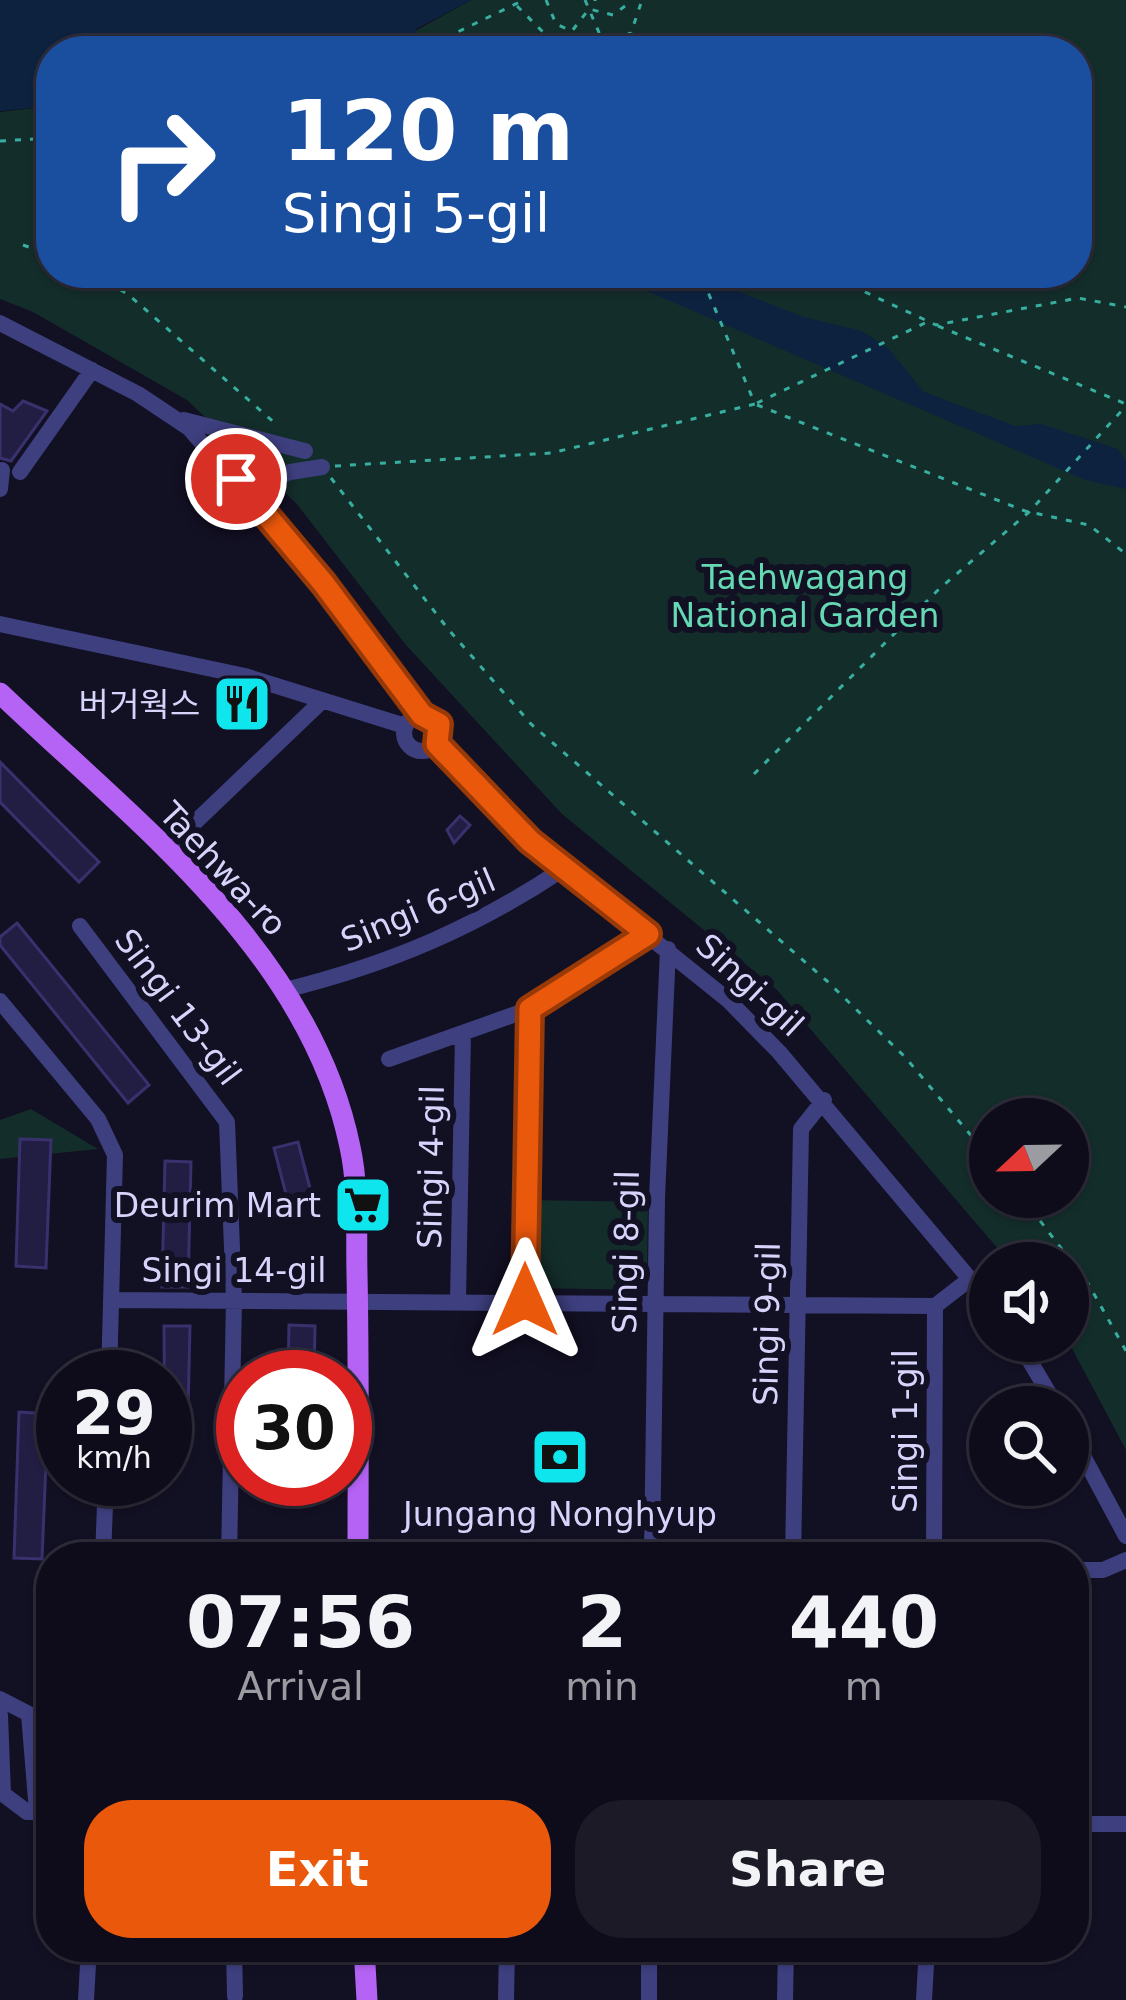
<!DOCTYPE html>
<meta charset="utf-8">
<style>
body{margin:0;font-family:"DejaVu Sans","Noto Sans KR",sans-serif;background:#1c1a27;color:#f1f3f6;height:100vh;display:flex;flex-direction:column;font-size:45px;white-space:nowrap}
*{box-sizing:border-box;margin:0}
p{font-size:39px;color:#9b9ba2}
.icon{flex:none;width:66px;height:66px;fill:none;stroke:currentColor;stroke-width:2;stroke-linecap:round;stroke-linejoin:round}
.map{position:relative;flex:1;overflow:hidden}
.sheet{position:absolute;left:36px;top:1542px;width:1053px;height:420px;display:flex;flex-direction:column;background:#0e0c1a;border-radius:48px;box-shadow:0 3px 9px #0004,0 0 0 3px #2e2c39}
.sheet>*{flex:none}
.guide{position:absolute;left:36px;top:36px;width:1056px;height:252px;border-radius:48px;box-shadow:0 3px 9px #0004,0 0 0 3px #2e2c39;background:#1a4fa0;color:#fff;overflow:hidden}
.needle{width:78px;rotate:248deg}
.tools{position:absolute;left:969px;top:1098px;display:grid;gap:24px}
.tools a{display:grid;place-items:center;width:120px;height:120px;border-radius:50%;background:#0e0c1a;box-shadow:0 3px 9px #0004,0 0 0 3px #2e2c39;font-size:60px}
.speed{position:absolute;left:36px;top:1350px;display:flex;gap:24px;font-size:60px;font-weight:700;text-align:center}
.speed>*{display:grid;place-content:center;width:156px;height:156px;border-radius:50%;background:#0e0c1a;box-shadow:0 3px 9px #0004,0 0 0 3px #2e2c39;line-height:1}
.speed small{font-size:30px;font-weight:400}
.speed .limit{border:18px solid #d22;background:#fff;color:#111}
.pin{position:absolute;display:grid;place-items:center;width:102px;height:102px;color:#fff;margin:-51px;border:6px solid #fff;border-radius:50%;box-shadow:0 3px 12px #0007}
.me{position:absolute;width:132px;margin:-66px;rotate:0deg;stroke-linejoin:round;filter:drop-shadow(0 0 9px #0008)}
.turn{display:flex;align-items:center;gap:42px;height:252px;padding:0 48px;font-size:54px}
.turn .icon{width:156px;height:156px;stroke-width:2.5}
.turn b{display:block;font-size:84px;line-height:102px}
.eta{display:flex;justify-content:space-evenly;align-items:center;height:204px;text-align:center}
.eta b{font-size:72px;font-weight:700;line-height:84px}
.cta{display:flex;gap:24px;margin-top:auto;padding:24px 48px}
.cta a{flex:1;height:138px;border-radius:48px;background:#ea580c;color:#fff;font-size:48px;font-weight:700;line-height:138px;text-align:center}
.cta a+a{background:#1c1a27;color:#f1f3f6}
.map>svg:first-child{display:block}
.green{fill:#132d2a;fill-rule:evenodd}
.water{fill:#0d223f}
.building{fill:#221d43;stroke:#39316d;stroke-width:3}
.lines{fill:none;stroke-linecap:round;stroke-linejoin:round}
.path{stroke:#37ae9f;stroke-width:3;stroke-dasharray:6 9;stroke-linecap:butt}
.minor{stroke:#3e3f7f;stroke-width:16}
.major{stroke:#b563f5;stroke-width:21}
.route-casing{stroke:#983908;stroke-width:30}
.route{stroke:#ea580c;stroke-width:21}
.labels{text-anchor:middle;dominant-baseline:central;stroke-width:12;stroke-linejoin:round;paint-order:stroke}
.park-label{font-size:33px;fill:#65d8b4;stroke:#121023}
.poi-label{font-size:33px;fill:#d7d4fc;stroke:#121023;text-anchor:end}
.street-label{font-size:33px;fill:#d7d4fc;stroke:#121023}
</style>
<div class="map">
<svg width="1126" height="2000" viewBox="0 0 1126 2000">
<rect width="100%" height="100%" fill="#121023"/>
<!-- green -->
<path class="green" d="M471 0H1126V1450L1068 1341V1263H1010L777 990 562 814 406 645 296 503 187 400 33 312 0 299V112L51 106V273H1077V51H379ZM990 1119H1068V1197H990Z
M31 1109 98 1149 0 1159V1120Z
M530 1200 648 1202 647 1283 638 1290 539 1288 530 1280Z"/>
<!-- water -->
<path class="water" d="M0 0H471L416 29V51H51V106L0 111Z
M620 273H681L684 280H709L804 317 862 331 889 349 924 392 1015 426 1041 424 1118 449 1126 461V489L1085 480 626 282Z"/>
<!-- building -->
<path class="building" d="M23 401 47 411 11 461 0 458V404L13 411Z
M0 762 99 862 79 882 0 802Z
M460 816 470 825 454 843 447 830Z
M17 923 149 1085 128 1103 0 945V937Z
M20 1139 51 1140 46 1268 16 1266Z
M298 1142 312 1196 288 1202 274 1148Z
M165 1161 191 1162 188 1287H162Z
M289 1325 315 1326 314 1377H288Z
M164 1326H190L187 1452 165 1451Z
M19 1412 48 1414 42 1559 14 1558Z"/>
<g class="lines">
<!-- path -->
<path class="path" d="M546 0 556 24 572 31 589 9 613 15 625 6 623 0
M585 0 607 51
M595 1V0
M517 6 562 51
M418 51 524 0
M584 51 631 33 642 0
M0 141 51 138
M23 245 51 255
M95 273 130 296 277 425
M824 273 936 325 1078 298 1126 307
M938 326 1126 404
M757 403 927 322
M757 405 1025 511 1089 525 1126 554
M335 466 551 453 755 404 700 273
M331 478 448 629 531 724 827 981 905 1057 990 1158
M754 774 939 589 1029 512 1126 406
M1022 1197 1089 1285 1126 1351"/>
<!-- minor -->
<path class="minor" d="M0 323 138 394 189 428 324 584 422 715
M184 420 305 451
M20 472 92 370
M0 489 2 470
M259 507 268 482 290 472 322 467
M0 624 245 676 405 726
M404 733a18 18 0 1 1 36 0a18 18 0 1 1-36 0Z
M437 744 530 841 728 1000 779 1052 990 1303
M165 851 322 701
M80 926 227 1122 234 1299 229 1557
M285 990C390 964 477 927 566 867
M0 1001 98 1119 115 1155 109 1377
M389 1059 530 1009 648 934
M111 1300 935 1306 970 1279
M458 1300 463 1034
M525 1300 530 1009
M1018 1341 1057 1407
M1068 1428 1126 1536
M103 1557 106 1479
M467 1557H625
M652 1557 657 1198 668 949
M793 1557 801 1129 824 1100
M934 1557 935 1306
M1074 1570H1103L1126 1560
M0 1699 29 1714 37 1812
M0 1715 3 1794 27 1812H51
M1074 1824H1126
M234 1947 235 1996
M649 1947V2000
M86 2000 89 1947
M506 2000 507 1947
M785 2000 786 1947
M924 2000 927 1947"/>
<!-- major -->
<path class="major" d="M0 693C136 823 310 952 350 1147 359 1188 356 1232 357 1274 359 1369 358 1463 358 1557
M364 1947 367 2000"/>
</g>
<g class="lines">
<!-- route casing -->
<g class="route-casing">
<path id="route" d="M236 479 324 584 422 715 439 724 437 744 530 841 648 934 530 1009 525 1300"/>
</g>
<!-- route -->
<use href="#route" class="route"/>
</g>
<!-- icons -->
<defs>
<g id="restaurant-square" transform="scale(3)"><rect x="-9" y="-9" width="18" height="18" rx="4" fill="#0fe5ed" stroke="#121023"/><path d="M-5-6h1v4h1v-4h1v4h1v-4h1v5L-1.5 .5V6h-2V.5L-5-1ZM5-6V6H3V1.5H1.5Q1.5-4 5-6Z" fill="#111"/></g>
<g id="supermarket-square" transform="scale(3)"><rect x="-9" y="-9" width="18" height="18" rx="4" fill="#0fe5ed" stroke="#121023"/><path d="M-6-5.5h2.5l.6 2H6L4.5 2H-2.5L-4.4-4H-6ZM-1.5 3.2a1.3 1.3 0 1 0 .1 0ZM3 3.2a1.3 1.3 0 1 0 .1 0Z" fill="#111"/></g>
<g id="bank-square" transform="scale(3)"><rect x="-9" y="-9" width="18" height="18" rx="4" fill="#0fe5ed" stroke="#121023"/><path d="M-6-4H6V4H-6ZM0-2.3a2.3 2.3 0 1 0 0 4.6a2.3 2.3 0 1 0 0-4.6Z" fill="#111"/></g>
</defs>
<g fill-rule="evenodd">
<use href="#restaurant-square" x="242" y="704"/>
<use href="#supermarket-square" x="363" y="1205"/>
<use href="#bank-square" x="560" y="1457"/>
</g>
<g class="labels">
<!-- park labels -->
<g class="park-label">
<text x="805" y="577">Taehwagang<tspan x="805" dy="38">National Garden</tspan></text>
</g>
<!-- poi labels -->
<g class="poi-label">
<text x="200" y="704">버거웍스</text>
<text x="321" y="1205">Deurim Mart</text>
<text x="560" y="1514" text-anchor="middle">Jungang Nonghyup</text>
</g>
<!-- street labels -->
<g class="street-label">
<text transform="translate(223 869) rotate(47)">Taehwa-ro</text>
<text transform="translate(418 910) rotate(-23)">Singi 6-gil</text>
<text transform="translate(750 985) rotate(43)">Singi-gil</text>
<text transform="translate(178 1007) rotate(53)">Singi 13-gil</text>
<text transform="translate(431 1167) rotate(-89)">Singi 4-gil</text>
<text transform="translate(626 1252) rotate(-89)">Singi 8-gil</text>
<text x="234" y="1270">Singi 14-gil</text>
<text transform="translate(767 1324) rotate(-89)">Singi 9-gil</text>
<text transform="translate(905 1431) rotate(-90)">Singi 1-gil</text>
</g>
</g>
</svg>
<div class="tools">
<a><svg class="needle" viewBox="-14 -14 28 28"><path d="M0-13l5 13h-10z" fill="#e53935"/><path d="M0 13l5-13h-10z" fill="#9b9ba2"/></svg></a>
<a><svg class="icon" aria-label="sound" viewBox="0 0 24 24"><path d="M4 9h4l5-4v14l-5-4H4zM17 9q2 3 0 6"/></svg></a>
<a><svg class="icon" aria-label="search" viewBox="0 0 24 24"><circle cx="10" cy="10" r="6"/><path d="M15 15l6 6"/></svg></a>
</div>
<div class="speed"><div>29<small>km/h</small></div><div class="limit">30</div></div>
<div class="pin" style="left:236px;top:479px;background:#d93025"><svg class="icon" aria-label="arrive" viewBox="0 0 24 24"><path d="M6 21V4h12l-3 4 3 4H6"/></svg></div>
<svg class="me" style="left:525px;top:1300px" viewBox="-20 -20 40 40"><path d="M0-17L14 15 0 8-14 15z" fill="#ea580c" stroke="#fff" stroke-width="4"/></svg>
<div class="guide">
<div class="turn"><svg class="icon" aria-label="right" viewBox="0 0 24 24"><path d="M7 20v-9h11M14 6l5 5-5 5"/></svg><div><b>120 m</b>Singi 5-gil</div></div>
</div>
<section class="sheet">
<div class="eta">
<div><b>07:56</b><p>Arrival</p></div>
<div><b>2</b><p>min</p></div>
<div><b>440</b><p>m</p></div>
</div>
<div class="cta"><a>Exit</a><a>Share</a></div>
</section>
</div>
